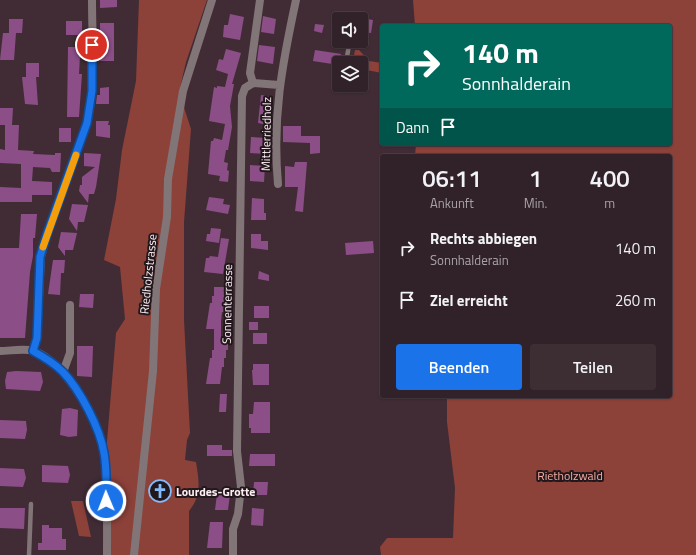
<!DOCTYPE html>
<html lang="de">
<style>
body{margin:0;font-family:"Titillium Web",sans-serif;background:#3d2e34;color:#f1f3f6;height:100vh;display:flex;flex-direction:column;font-size:15px;white-space:nowrap}
*{box-sizing:border-box;margin:0}
p{font-size:13px;color:#a8a3a8}
.icon{flex:none;width:22px;height:22px;fill:none;stroke:currentColor;stroke-width:2;stroke-linecap:round;stroke-linejoin:round}
.map{position:relative;flex:1;overflow:hidden}
.side{position:absolute;left:380px;top:154px;width:292px;height:244px;display:flex;flex-direction:column;background:#312128;border-radius:4px;box-shadow:0 1px 3px #0004,0 0 0 1px #4c3e45}
.side>*{flex:none}
.banner{position:absolute;left:380px;top:24px;width:292px;height:122px;border-radius:4px;box-shadow:0 1px 3px #0004,0 0 0 1px #4c3e45;background:#00695c;color:#fff;overflow:hidden}
.buttons{position:absolute;left:332px;top:12px;display:grid;gap:8px}
.buttons a{display:grid;place-items:center;width:36px;height:36px;border-radius:4px;background:#312128;box-shadow:0 1px 3px #0004,0 0 0 1px #4c3e45;font-size:20px}
.pin{position:absolute;display:grid;place-items:center;width:34px;height:34px;color:#fff;margin:-17px;border:2px solid #fff;border-radius:50%;box-shadow:0 1px 4px #0007}
.me{position:absolute;width:44px;margin:-22px;rotate:359deg;stroke-linejoin:round;filter:drop-shadow(0 0 3px #0008)}
.turn{display:flex;align-items:center;gap:14px;height:84px;padding:0 16px;font-size:18px}
.turn .icon{width:52px;height:52px;stroke-width:2.5}
.turn b{display:block;font-size:28px;line-height:34px}
.then{display:flex;align-items:center;height:38px;padding:0 16px;background:#0003;gap:8px;font-size:15px}
.eta{display:flex;justify-content:space-evenly;align-items:center;height:68px;text-align:center}
.eta b{font-size:24px;font-weight:600;line-height:28px}
.button{display:flex;gap:8px;margin-top:auto;padding:8px 16px}
.button a{flex:1;height:46px;border-radius:4px;background:#1a73e8;color:#fff;font-size:16px;font-weight:600;line-height:46px;text-align:center}
.button a+a{background:#3d2e34;color:#f1f3f6}
ul{padding:0;list-style:none}
li{display:flex;align-items:center;gap:12px;height:52px;padding:0 16px}
li div{flex:1}
li b{display:block;font-size:15px}
li em{font-style:normal}
.map>svg:first-child{display:block}
.green{fill:#8c4139}
.building{fill:#8c4e87}
.lines{fill:none;stroke-linecap:round;stroke-linejoin:round}
.lane{stroke:#827577;stroke-width:4.5}
.street{stroke:#827577;stroke-width:8}
.route-casing{stroke:#114b97;stroke-width:10}
.route{stroke:#1a73e8;stroke-width:7}
.slow{stroke:#f59e0b;stroke-width:7}
.labels{text-anchor:middle;dominant-baseline:central;stroke-width:4;stroke-linejoin:round;paint-order:stroke}
.street-label{font-size:12px;fill:#feeff5;stroke:#22181c}
.park-label{font-size:12px;fill:#f3aba1;stroke:#22181c}
.poi-label{font-size:12px;font-weight:bold;fill:#feeff5;stroke:#22181c;text-anchor:start}
</style>
<div class="map">
<svg width="696" height="555" viewBox="0 0 696 555">
<rect width="100%" height="100%" fill="#412c36"/>
<!-- green -->
<path class="green" d="M139 0H207L186 62 179 92 191 129 184 222V320L190 433 187 440 185 460 196 462C199 481 202 495 189 511V555H107V441L116 333 125 319 120 267 104 260 116 199 122 150 136 81Z
M413 0H696V555H381L380 547 387 538H453L455 488 447 422V396H670V156H415L416 144H670V26H415Z
M355 50H359L369 61 382 63V73L361 69V63H350L351 56H354Z
M71 501H83L91 537 79 536Z"/>
<!-- building -->
<path class="building" d="M100 0H117V7L100 8Z
M230 14 244 17 240 40 223 37 224 25H228Z
M263 16 276 19 274 34 261 32Z
M361 18 373 20 371 33 361 32Z
M9 19H23L22 33H16L14 60H0L3 33H9Z
M66 21H82V35H66Z
M100 23H114V61H100Z
M315 24 324 25 322 33 314 31Z
M259 45 275 47 273 64 257 61Z
M68 47H82L81 56H80L79 74H82L79 117H67Z
M226 49 241 53 232 84H234L230 106 232 127 228 150H226L224 162 228 163 227 170 229 171 228 182 219 181 220 176 208 174 211 141H213L214 138 222 140 225 124 209 121 214 87 217 88V86L225 87 228 74 216 70 219 59 223 60Z
M315 50 341 54 339 65 313 61Z
M26 63H39V77H36L38 105 25 104 22 77H26Z
M109 87V104H96L97 95H100V88Z
M261 95 273 97 268 125 258 123Z
M0 108H13L12 125H19L18 150 34 151 33 154 55 155V153H61L60 172H52L50 168 33 167 32 181 52 182V195H32V202H0V187L21 188V164L0 163V149L5 150V125H0Z
M96 121H109L108 125H110V138L96 136Z
M283 126H301V136H320V153L310 154V143L283 142Z
M59 128H71V142H59Z
M251 137 267 138 266 154 250 153Z
M84 153 101 154 96 187 94 194H89L88 203 79 191 80 185H82V177L95 167 84 166Z
M295 162H307L303 212 295 211 298 187H285V166L294 167Z
M250 165 265 166 264 182 250 181Z
M209 197 224 199 223 204 230 205 228 214 206 210Z
M252 198 264 199V213H266V220H251Z
M72 204 88 205 84 222H78L77 231 69 219Z
M21 214H37L35 238H33V256L30 272 25 338H0V248H19Z
M211 228 221 229 219 243 206 241 207 234H210Z
M61 232 77 233 73 250H65V256L58 247Z
M251 234H261V241H268V250L251 248Z
M221 238 229 239 223 274 204 272 206 258H209L210 256 218 257Z
M373 241 374 253 346 255 345 243Z
M53 260H65L64 273H61L60 295 48 294Z
M259 271 269 275V281L258 279Z
M214 287H228L226 303 225 304 224 312H222L221 321V342H228V350H226V358H224V367H222L220 384H206L210 358H212V350H214V329H206L210 303H212V296H214Z
M80 294H94L93 308 79 307Z
M254 306H269V318H254Z
M249 322H258V330H249Z
M253 333H267V344H253Z
M77 346H93L92 377 77 376Z
M253 364H269V385H253L252 370H253Z
M16 371 41 372 43 382 40 391 6 389 5 381 7 372Z
M220 394H227L226 412H219Z
M254 402H270V433H251V428H249V414H253Z
M70 408 78 410 77 436 69 437 60 435 62 409Z
M0 420 26 421 27 430 25 439 0 438Z
M207 445H222V450H232V456H207Z
M250 454H275V466H249Z
M42 465 68 466 70 475 68 483 42 482Z
M0 468 24 469 26 478 23 487 0 486Z
M254 482H268L267 495H253Z
M217 494H230L228 510H215Z
M0 508H25L24 529 0 528Z
M252 508 264 509 263 526 251 525Z
M210 522H223L222 548H207Z
M42 525H49V528H62V539H66V550H38V543H42Z"/>
<g class="lines">
<!-- lane -->
<path class="lane" d="M346 63 349 45
M29 555 31 504"/>
<!-- street -->
<path class="street" d="M253 83 250 73 260 0
M278 184C272 118 282 65 296 0
M0 351C10 351 24 348 34 351 65 362 100 422 104 454 108 487 107 522 107 555
M33 351 37 338 41 257 47 234 87 123C96 83 92 41 92 0
M63 372 70 353V305
M134 555 153 371 156 289 167 217 168 179 183 91 212 0
M233 555V529L238 514 241 487 237 451 242 96 245 88 253 83 279 85"/>
</g>
<g class="lines">
<!-- route casing -->
<g class="route-casing">
<path id="route" d="M92 45V91L87 123 47 234 40 257 37 338 33 351C44 357 54 363 63 372 80 390 100 428 104 453 107 468 106 485 106 501"/>
</g>
<!-- route -->
<use href="#route" class="route"/>
<!-- slow -->
<path class="slow" d="M43 247 76 155"/>
</g>
<!-- icons -->
<defs>
<g id="church-ring" transform="scale(1.15)"><circle r="9.5" fill="#22181c" stroke="#84bcfb" stroke-width="1.5"/><path d="M-1.2-6h2.4v3.5h3.3v2.4h-3.3V6h-2.4V-.1h-3.3v-2.4h3.3Z" fill="#84bcfb"/></g>
</defs>
<g fill-rule="evenodd">
<use href="#church-ring" x="160" y="491"/>
</g>
<g class="labels">
<!-- street labels -->
<g class="street-label">
<text transform="translate(266 134) rotate(-89)">Mittlerriedholz</text>
<text transform="translate(148 274) rotate(-84)">Riedholzstrasse</text>
<text transform="translate(227 304) rotate(-89)">Sonnenterrasse</text>
</g>
<!-- park labels -->
<g class="park-label">
<text x="570" y="475">Rietholzwald</text>
</g>
<!-- poi labels -->
<g class="poi-label">
<text x="176" y="491">Lourdes-Grotte</text>
</g>
</g>
</svg>
<div class="buttons">
<a><svg class="icon" aria-label="sound" viewBox="0 0 24 24"><path d="M4 9h4l5-4v14l-5-4H4zM17 9q2 3 0 6"/></svg></a>
<a><svg class="icon" aria-label="layers" viewBox="0 0 24 24"><path d="M12 4l9 5-9 5-9-5zM3 14l9 5 9-5"/></svg></a>
</div>
<div class="pin" style="left:92px;top:45px;background:#d93025"><svg class="icon" aria-label="arrive" viewBox="0 0 24 24"><path d="M6 21V4h12l-3 4 3 4H6"/></svg></div>
<svg class="me" style="left:106px;top:501px" viewBox="-20 -20 40 40"><circle r="17" fill="#1a73e8" stroke="#fff" stroke-width="3"/><path d="M0-11L8 9 0 5-8 9z" fill="#fff"/></svg>
<div class="banner">
<div class="turn"><svg class="icon" aria-label="right" viewBox="0 0 24 24"><path d="M7 20v-9h11M14 6l5 5-5 5"/></svg><div><b>140 m</b>Sonnhalderain</div></div>
<div class="then">Dann<svg class="icon" aria-label="arrive" viewBox="0 0 24 24"><path d="M6 21V4h12l-3 4 3 4H6"/></svg></div>
</div>
<section class="side">
<div class="eta">
<div><b>06:11</b><p>Ankunft</p></div>
<div><b>1</b><p>Min.</p></div>
<div><b>400</b><p>m</p></div>
</div>
<ul>
<li><svg class="icon" aria-label="right" viewBox="0 0 24 24"><path d="M7 20v-9h11M14 6l5 5-5 5"/></svg><div><b>Rechts abbiegen</b><p>Sonnhalderain</p></div><em>140 m</em></li>
<li><svg class="icon" aria-label="arrive" viewBox="0 0 24 24"><path d="M6 21V4h12l-3 4 3 4H6"/></svg><div><b>Ziel erreicht</b></div><em>260 m</em></li>
</ul>
<div class="button"><a>Beenden</a><a>Teilen</a></div>
</section>
</div>
